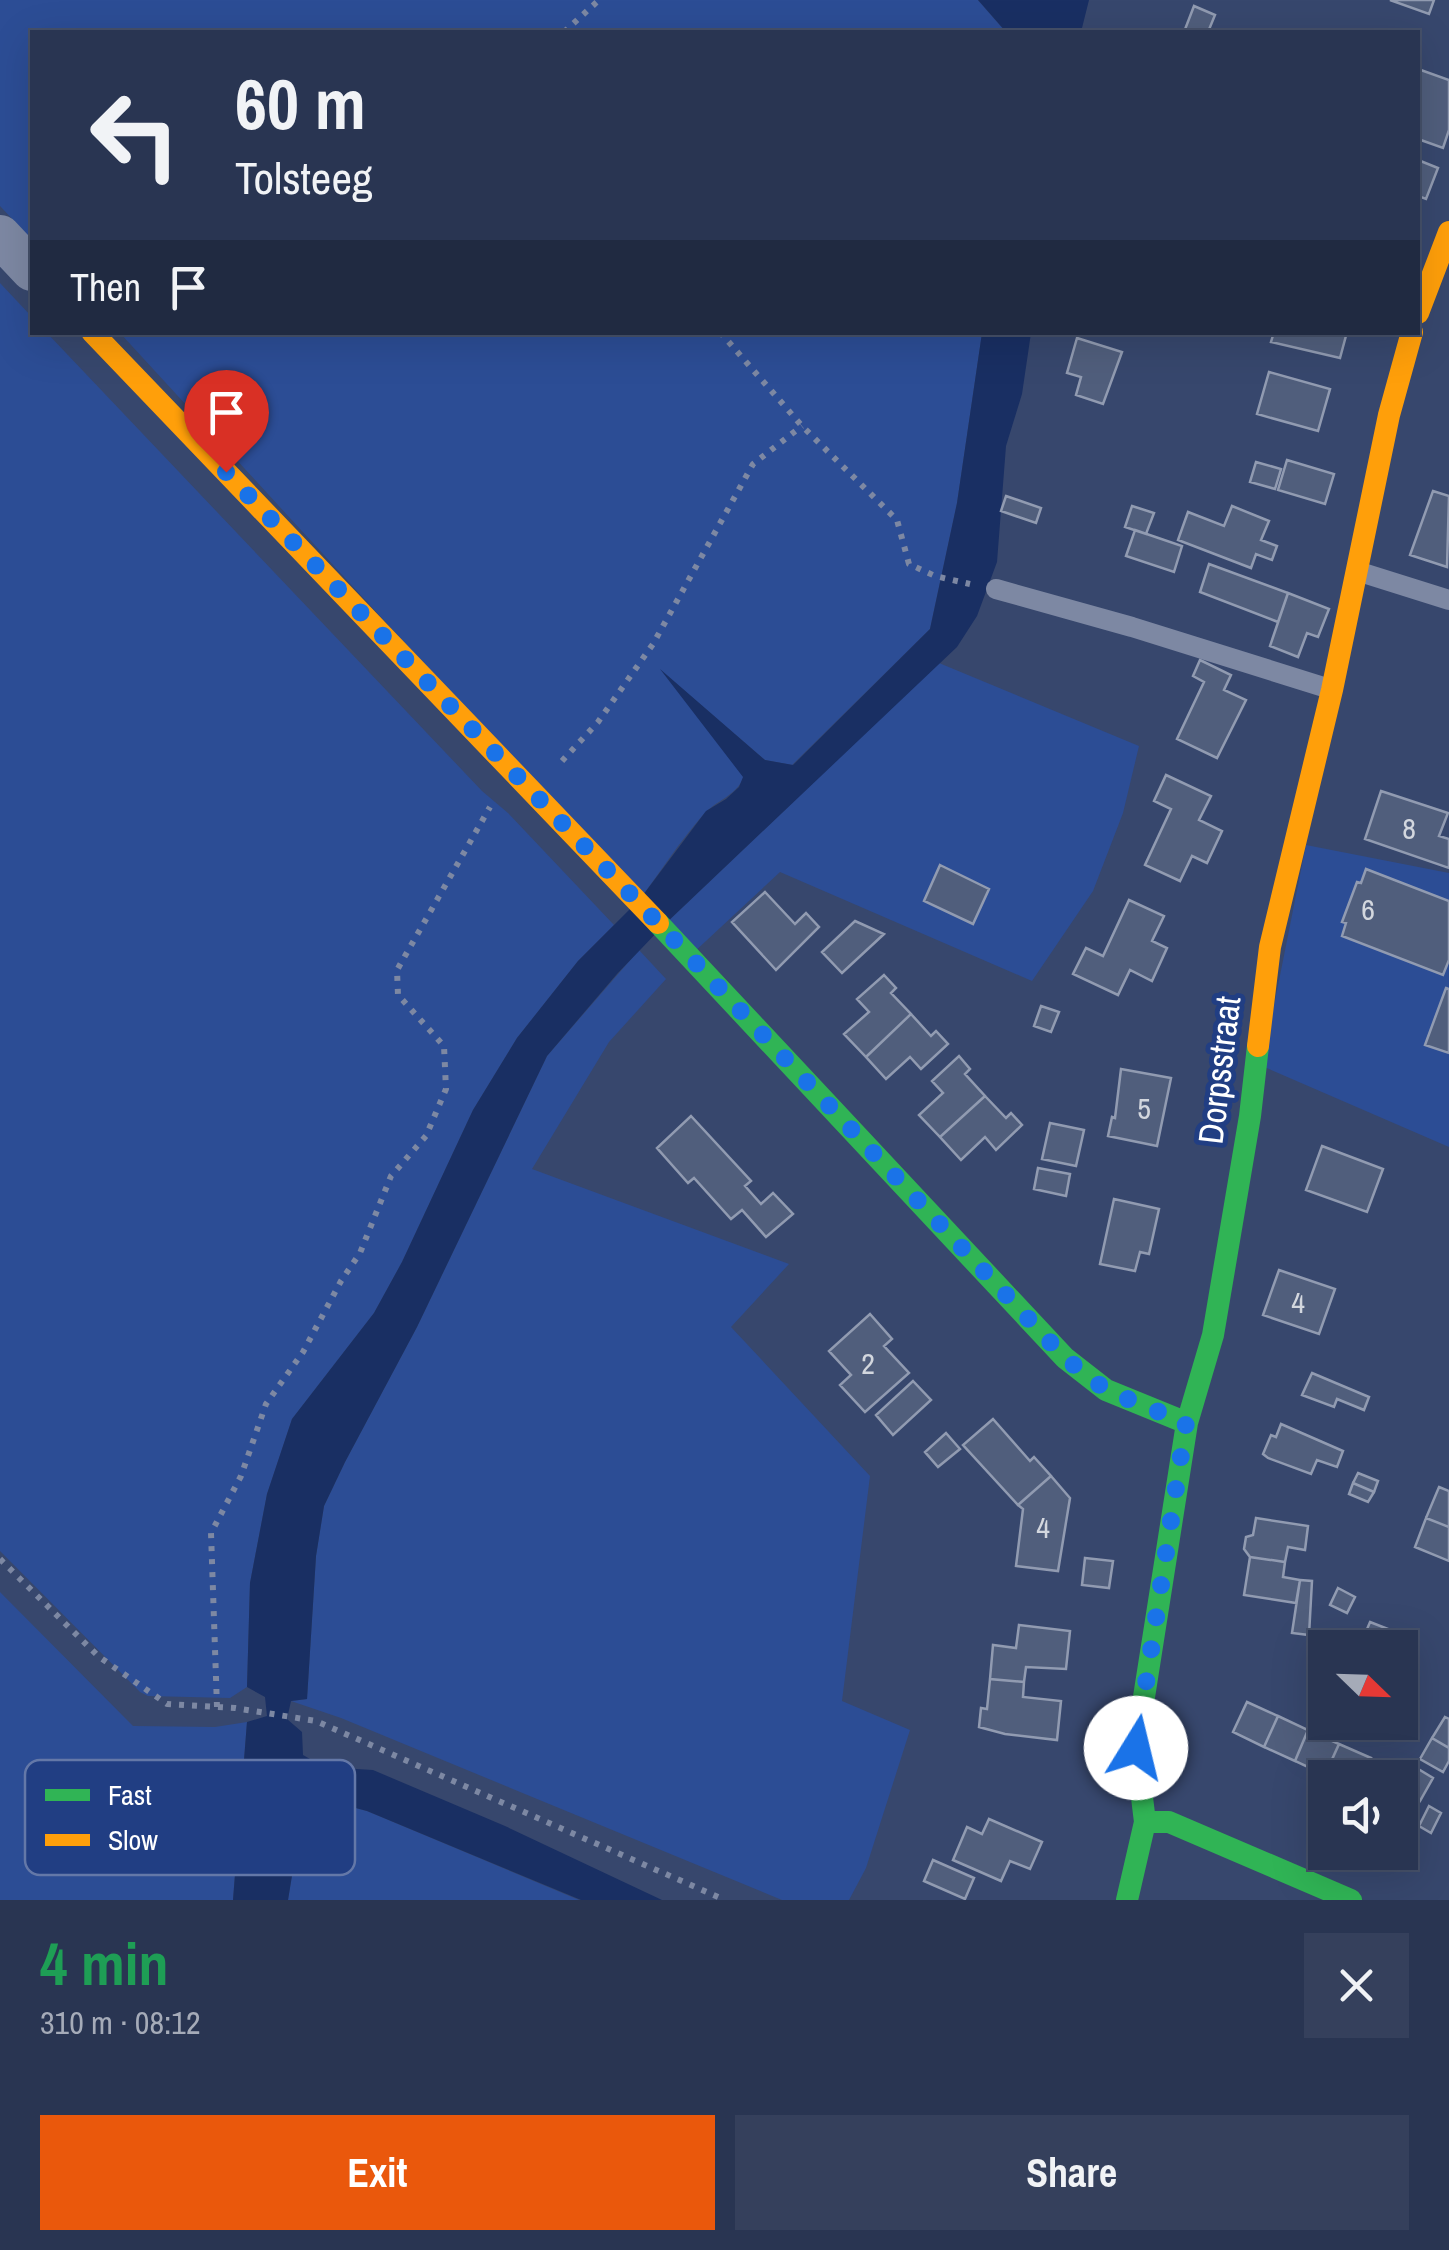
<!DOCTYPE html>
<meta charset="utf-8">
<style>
body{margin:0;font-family:"Archivo Narrow",sans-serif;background:#35405c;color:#f1f3f6;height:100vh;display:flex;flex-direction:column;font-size:38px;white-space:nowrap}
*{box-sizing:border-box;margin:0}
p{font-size:32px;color:#a5abb8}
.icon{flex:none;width:55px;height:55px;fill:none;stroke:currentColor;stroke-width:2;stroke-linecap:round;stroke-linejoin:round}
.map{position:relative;height:1900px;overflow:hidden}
.panel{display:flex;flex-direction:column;background:#293552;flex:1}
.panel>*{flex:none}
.banner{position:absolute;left:30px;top:30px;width:1390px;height:305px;border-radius:0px;box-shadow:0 10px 40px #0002,0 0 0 2px #455069;background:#293552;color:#f1f3f6;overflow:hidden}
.needle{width:65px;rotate:113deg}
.buttons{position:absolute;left:1308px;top:1630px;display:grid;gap:20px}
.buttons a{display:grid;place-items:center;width:110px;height:110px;border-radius:0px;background:#293552;box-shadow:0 10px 40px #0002,0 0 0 2px #455069;font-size:50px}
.pin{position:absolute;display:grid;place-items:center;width:85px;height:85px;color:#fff;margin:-102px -42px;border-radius:50% 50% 50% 0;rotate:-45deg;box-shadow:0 0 10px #0007}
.pin .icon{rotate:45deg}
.me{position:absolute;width:110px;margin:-55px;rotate:9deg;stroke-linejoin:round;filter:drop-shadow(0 0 8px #0008)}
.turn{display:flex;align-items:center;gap:35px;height:210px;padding:0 40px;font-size:45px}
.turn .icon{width:130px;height:130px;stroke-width:2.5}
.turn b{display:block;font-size:70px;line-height:85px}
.then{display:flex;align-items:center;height:95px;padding:0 40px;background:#0003;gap:20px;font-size:38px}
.round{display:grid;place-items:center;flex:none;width:105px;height:105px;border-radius:0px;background:#35405c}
.overview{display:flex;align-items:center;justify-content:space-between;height:170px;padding:0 40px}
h1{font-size:60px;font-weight:800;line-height:75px;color:#1e9e55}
.action{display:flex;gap:20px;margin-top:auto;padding:20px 40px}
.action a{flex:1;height:115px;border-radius:0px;background:#ea580c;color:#fff;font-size:40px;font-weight:800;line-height:115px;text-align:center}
.action a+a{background:#35405c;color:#f1f3f6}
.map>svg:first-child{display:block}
.green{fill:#2c4d95}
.water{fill:#192f63}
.building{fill:#505e7c;stroke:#919bb1;stroke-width:2.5}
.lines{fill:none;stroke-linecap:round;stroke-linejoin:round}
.path{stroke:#7d88a3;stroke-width:6;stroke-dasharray:5 8;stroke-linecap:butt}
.lane{stroke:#7d88a3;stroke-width:20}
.street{stroke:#7d88a3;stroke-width:42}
.fast{stroke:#30b455;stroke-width:22}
.slow{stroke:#ff9f0a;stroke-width:22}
.route{stroke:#1a73e8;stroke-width:18;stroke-dasharray:0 32.4}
.labels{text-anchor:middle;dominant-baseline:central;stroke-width:10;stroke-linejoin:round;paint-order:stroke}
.number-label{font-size:30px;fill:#d3d7de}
.street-label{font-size:35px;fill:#fff;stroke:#213e83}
.key{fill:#213e83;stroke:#6478a8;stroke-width:2.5}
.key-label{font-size:28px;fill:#fff}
</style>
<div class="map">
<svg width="1449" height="1900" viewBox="0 0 1449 1900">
<rect width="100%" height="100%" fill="#37476d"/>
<!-- green -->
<path class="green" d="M0 0H978L1006 32H32V240L0 206Z
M0 283 32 317V332L47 333 482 791 508 813 614 925 578 961 517 1038 473 1110 402 1262 374 1313 292 1419 267 1494 250 1583 247 1687 230 1698 148 1696 140 1692 0 1551Z
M120 333H982L957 503 930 629 792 765 765 760 665 674 744 777C735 797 716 800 703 815 680 841 661 871 640 899Z
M939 663 1139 746 1123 813 1093 891 1032 981 780 872 692 954 664 925Z
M1306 845 1449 873V1147L1262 1066Z
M639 950 666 979 609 1042 532 1169 789 1264 731 1327 870 1476 842 1701 910 1730 866 1868 849 1900H782L341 1718 291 1701 307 1699 316 1556 324 1506 345 1462 417 1327 547 1056Z
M0 1592 133 1726 215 1727 247 1722 233 1900H0Z
M322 1799 367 1811 579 1900H288L303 1808 311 1801Z"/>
<!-- water -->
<path class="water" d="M978 0H1089L1081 32H1006Z
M982 333H1031L1022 394 1006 446 997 562 977 616 957 647 664 925 617 974 547 1056 417 1327 345 1462 324 1506 316 1556 307 1699 291 1701 287 1719 302 1732 303 1755 324 1767 373 1770 505 1826 662 1900H581L367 1811 322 1799 311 1801 303 1808 288 1900H233L247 1722 267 1716 265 1697 247 1687 250 1583 267 1494 292 1419 374 1313 402 1262 473 1110 517 1038 578 961 640 899 706 811 726 799 739 787 743 777 660 669 765 760 793 765 930 629 957 503Z"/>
<!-- building -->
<path class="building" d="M1390 0H1434L1429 14Z
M1194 6 1215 15 1208 32H1184Z
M1418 69 1449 80V130L1443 148 1418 139Z
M1418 160 1438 168 1426 199 1418 196Z
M1274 332H1347L1340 358 1271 342Z
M1077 338 1122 352 1103 404 1076 395 1081 377 1067 373Z
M1269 372 1330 389 1318 431 1257 414Z
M1287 460 1334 474 1325 504 1278 490Z
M1256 462 1281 469 1275 489 1250 482Z
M1433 491 1449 496 1447 567 1410 555Z
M1006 496 1041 508 1036 523 1001 511Z
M1132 506 1154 513 1146 534 1125 527Z
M1232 506 1269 521 1261 540 1277 546 1272 560 1256 554 1251 568 1178 540 1188 512 1224 526Z
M1135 530 1182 546 1174 572 1126 556Z
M1209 564 1288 593 1278 622 1200 592Z
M1288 593 1329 609 1318 637 1307 633 1298 657 1270 646Z
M1200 660 1231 675 1224 690 1246 700 1217 758 1177 739 1204 682 1193 676Z
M1166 775 1211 796 1199 820 1222 831 1207 863 1192 856 1180 881 1145 865 1171 809 1154 801Z
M1381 791 1448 813 1439 836 1449 839V868L1365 839Z
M940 865 989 889 973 924 924 901Z
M1366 869 1449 901V960L1443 975 1342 936 1346 923 1342 922 1357 882 1361 883Z
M765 892 795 924 806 913 819 927 776 970 732 922Z
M1129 900 1164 916 1152 941 1167 948 1152 981 1130 970 1118 995 1073 974 1086 948 1103 956Z
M855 921 884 934 842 973 822 952Z
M884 975 896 988 891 993 911 1014 866 1057 844 1034 869 1012 857 999Z
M1446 988 1449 989V1053L1425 1045Z
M1041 1006 1059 1012 1051 1032 1034 1026Z
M911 1014 931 1036 936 1031 948 1044 921 1069 910 1057 886 1079 866 1057Z
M959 1056 970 1069 965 1074 985 1096 940 1137 919 1115 943 1093 932 1081Z
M1121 1069 1171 1078 1157 1146 1108 1136 1112 1117 1115 1118Z
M985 1096 1006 1118 1011 1113 1022 1125 996 1150 985 1137 961 1160 940 1137Z
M691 1116 751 1181 745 1186 761 1204 773 1193 793 1214 766 1237 742 1210 731 1219 694 1178 688 1183 657 1148Z
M1050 1123 1084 1130 1076 1166 1042 1159Z
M1322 1146 1383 1169 1367 1212 1306 1190Z
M1038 1168 1070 1174 1066 1196 1034 1189Z
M1114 1199 1159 1209 1149 1254 1140 1252 1135 1271 1100 1264Z
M1279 1270 1335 1289 1319 1334 1263 1315Z
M870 1314 892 1339 884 1346 909 1373 865 1412 840 1385 851 1375 829 1351Z
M1312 1373 1369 1397 1364 1410 1337 1399 1334 1407 1302 1395Z
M913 1381 931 1400 893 1435 876 1415Z
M993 1419 1030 1461 1034 1457 1051 1476 1018 1505 963 1445Z
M1281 1424 1343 1451 1337 1467 1317 1460 1311 1474 1268 1458 1263 1454 1271 1435 1276 1437Z
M946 1433 960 1449 938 1467 925 1452Z
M1358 1473 1378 1481 1374 1492 1353 1483Z
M1051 1476 1070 1498 1058 1571 1016 1566 1023 1509 1018 1505Z
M1353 1483 1374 1492 1368 1502 1349 1494Z
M1439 1487 1449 1491V1527L1426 1518Z
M1256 1518 1308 1526 1305 1550 1288 1547 1285 1562 1250 1557 1244 1549 1246 1537 1253 1535Z
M1426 1518 1449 1527V1561L1415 1547Z
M1250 1557 1285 1562 1283 1577 1300 1580 1296 1603 1244 1595Z
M1085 1558 1113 1561 1109 1588 1082 1585Z
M1300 1580 1312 1581 1309 1635 1292 1633Z
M1338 1588 1355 1597 1347 1613 1330 1605Z
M1370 1622 1388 1629 1381 1648 1360 1646Z
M1019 1625 1070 1631 1066 1669 1026 1667 1024 1682 990 1679 993 1645 1016 1648Z
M990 1679 1024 1682 1023 1697 1061 1701 1057 1740 1005 1734 979 1727 981 1708 987 1709Z
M1247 1702 1278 1716 1264 1747 1233 1732Z
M1278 1716 1308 1730 1295 1761 1264 1747Z
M1445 1717 1449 1719V1748L1432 1738Z
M1308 1730 1339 1744 1325 1775 1295 1761Z
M1432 1738 1449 1748V1761L1443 1772 1420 1759Z
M1339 1744 1371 1758 1362 1778 1325 1775Z
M1415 1767 1433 1778 1420 1801 1402 1791Z
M1429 1806 1441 1813 1431 1833 1419 1826Z
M989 1819 1042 1842 1030 1869 1010 1861 1001 1881 953 1860 967 1827 982 1834Z
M933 1860 974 1878 965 1899 924 1881Z"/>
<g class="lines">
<!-- path -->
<path class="path" d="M564 32 599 0
M720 332 802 426 897 520 909 564 935 576 970 584
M562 761 598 722 653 644 753 464 802 426
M0 1559 98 1656 167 1704 235 1708 316 1721 725 1900
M217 1707 211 1533 241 1476 266 1404 303 1352 341 1281 360 1253 391 1176 426 1136 446 1089 444 1046 398 995 397 970 490 807"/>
<!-- lane -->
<path class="lane" d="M1360 572 1449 600
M996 589 1132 627 1330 689"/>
<!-- street -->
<path class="street" d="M0 236 32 270"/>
<!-- fast -->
<path class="fast" d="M658 923 1065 1358 1106 1390 1187 1423
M1145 1822H1169L1351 1900
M1127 1900 1145 1822 1136 1748 1187 1423 1213 1335 1250 1116 1258 1046"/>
<!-- slow -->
<path class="slow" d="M1418 313 1449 232
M92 332 658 923
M1258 1046 1270 947 1332 690 1389 415 1412 332"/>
</g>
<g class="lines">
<!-- route -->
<path class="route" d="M226 472 681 947 1065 1358 1106 1390 1186 1423 1136 1748"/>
</g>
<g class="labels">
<!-- number labels -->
<g class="number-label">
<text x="1409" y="828">8</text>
<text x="1368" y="909">6</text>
<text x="1144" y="1108">5</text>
<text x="1298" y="1302">4</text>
<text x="868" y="1363">2</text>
<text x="1043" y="1527">4</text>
</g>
<!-- street labels -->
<g class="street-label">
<text transform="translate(1219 1070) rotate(-83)">Dorpsstraat</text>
</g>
</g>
<!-- legend -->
<rect x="25" y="1760" width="330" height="115" rx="15" class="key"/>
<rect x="45" y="1789" width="45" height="12" fill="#30b455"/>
<rect x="45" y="1834" width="45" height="12" fill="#ff9f0a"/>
<g class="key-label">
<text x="108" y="1805">Fast</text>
<text x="108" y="1850">Slow</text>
</g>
</svg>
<div class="buttons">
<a><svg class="needle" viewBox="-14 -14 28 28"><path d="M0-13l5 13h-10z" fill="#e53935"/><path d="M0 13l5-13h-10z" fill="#a5abb8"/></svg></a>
<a><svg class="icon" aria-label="sound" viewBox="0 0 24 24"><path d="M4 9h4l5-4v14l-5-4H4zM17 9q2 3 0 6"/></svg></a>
</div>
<div class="pin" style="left:226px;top:472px;background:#d93025"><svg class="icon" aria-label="arrive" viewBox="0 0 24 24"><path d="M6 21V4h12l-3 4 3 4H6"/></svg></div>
<svg class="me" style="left:1136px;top:1748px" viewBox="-20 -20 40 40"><circle r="19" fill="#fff"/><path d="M0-13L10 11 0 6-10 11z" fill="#1a73e8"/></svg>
<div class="banner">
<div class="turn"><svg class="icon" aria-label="left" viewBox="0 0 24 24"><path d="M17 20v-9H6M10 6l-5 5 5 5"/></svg><div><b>60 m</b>Tolsteeg</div></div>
<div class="then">Then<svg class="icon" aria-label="arrive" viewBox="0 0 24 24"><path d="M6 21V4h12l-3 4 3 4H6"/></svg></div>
</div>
</div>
<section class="panel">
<div class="overview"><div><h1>4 min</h1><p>310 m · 08:12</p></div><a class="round"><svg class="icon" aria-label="close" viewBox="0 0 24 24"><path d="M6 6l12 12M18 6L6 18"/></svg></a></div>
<div class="action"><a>Exit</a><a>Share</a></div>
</section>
